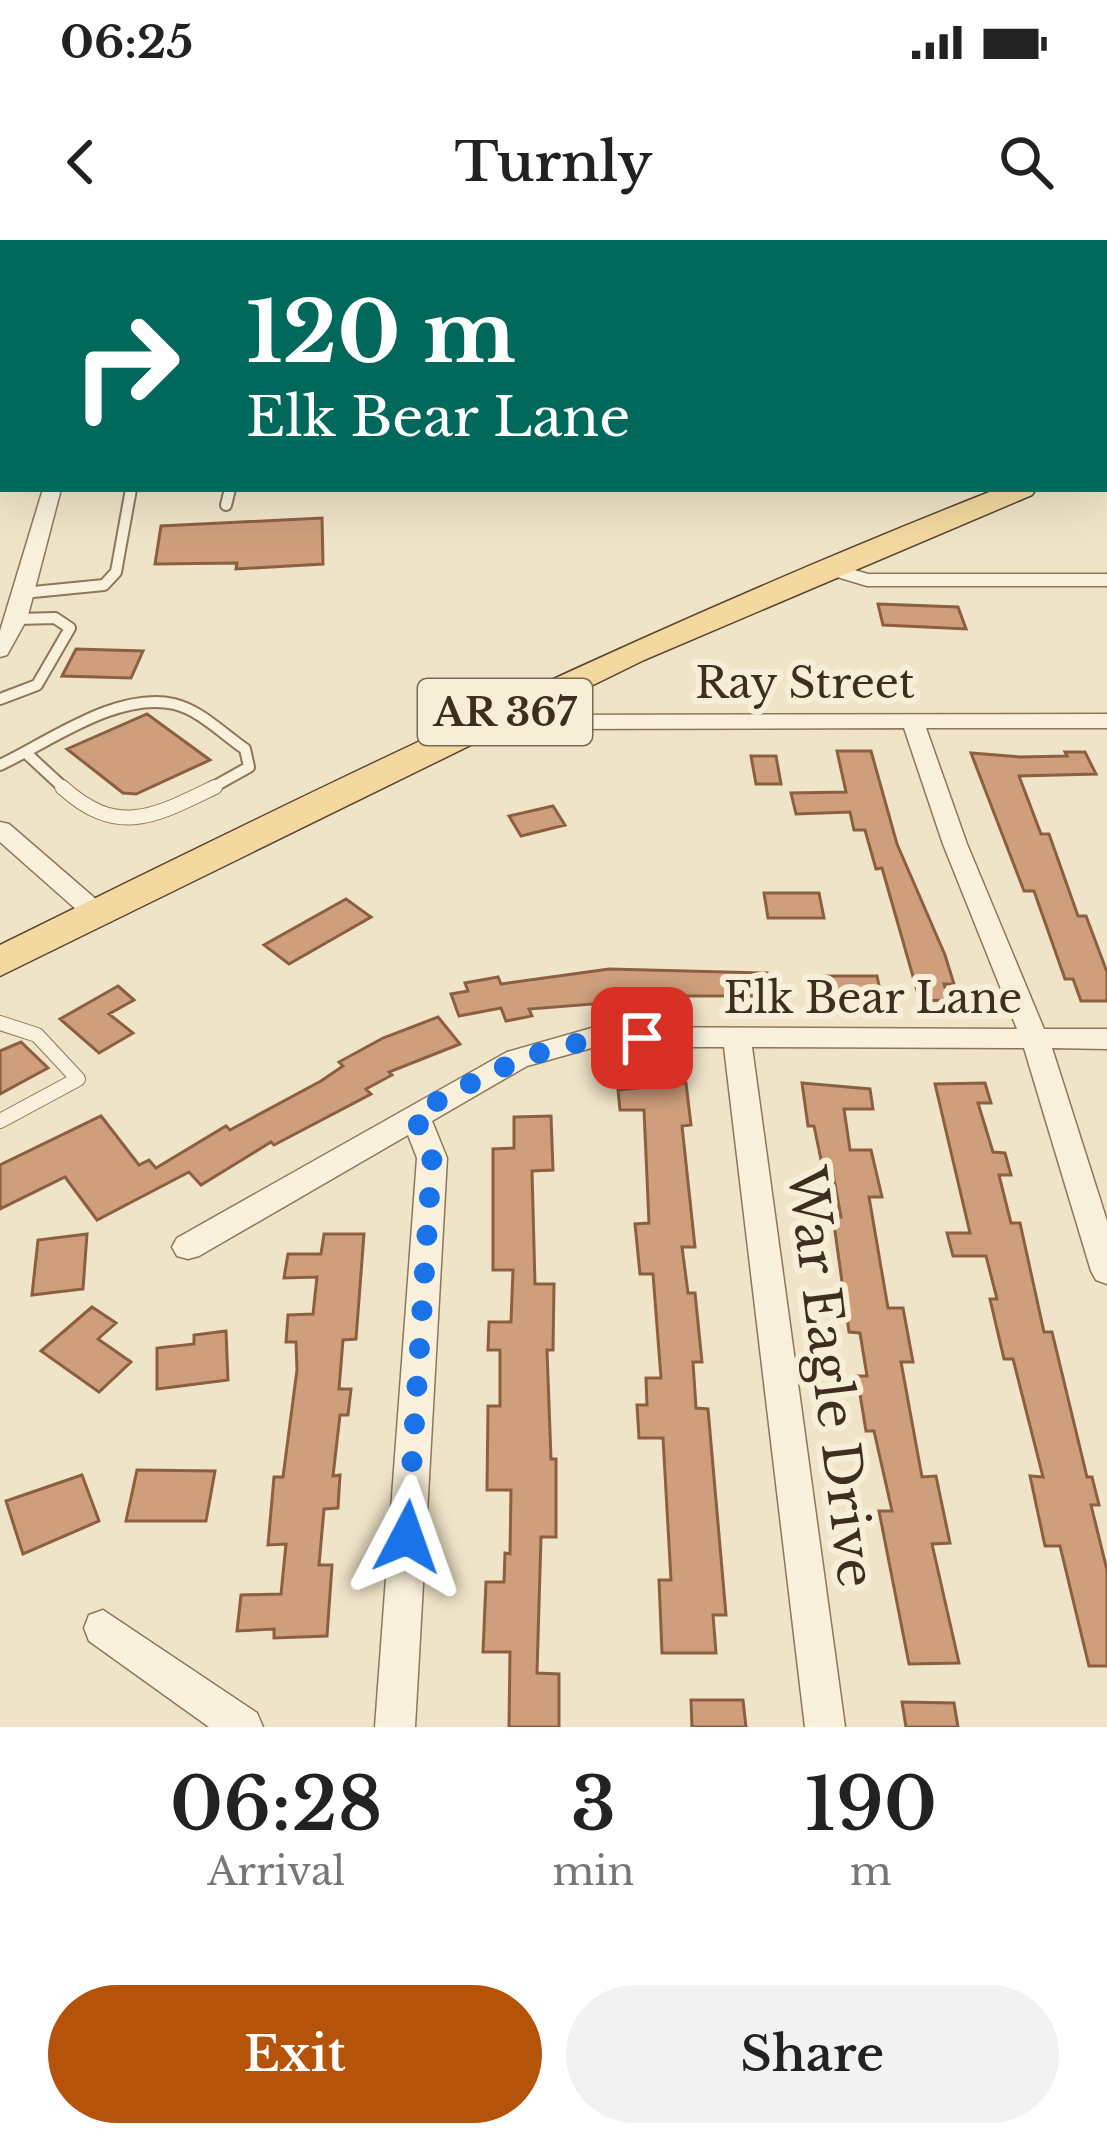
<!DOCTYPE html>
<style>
body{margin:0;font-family:"Libre Baskerville",serif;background:#f2f2f2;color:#222;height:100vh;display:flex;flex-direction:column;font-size:45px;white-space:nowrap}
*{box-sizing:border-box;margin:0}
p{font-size:39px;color:#767676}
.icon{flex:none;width:66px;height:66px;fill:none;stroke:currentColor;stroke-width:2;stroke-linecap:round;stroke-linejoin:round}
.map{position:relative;height:1487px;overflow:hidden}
.panel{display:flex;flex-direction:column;background:#fff;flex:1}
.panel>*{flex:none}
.banner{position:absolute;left:0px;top:0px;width:1107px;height:252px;box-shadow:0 12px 48px #0002;background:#00695c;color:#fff;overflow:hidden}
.pin{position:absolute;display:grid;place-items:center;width:102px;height:102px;color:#fff;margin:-51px;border-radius:24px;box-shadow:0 6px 18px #0006}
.me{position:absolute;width:132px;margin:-66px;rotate:4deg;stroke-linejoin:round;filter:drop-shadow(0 0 9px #0008)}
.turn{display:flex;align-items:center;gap:42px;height:252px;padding:0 48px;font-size:54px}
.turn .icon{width:156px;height:156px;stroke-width:2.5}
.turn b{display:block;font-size:84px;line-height:102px}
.eta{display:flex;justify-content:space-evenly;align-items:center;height:204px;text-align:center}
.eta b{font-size:72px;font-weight:600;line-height:84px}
.primary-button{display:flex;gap:24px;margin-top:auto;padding:24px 48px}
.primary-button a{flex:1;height:138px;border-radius:72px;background:#b45309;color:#fff;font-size:48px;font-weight:600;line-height:138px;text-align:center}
.primary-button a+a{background:#f2f2f2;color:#222}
.status{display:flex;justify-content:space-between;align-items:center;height:84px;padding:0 60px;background:#fff;direction:ltr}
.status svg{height:33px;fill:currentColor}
header{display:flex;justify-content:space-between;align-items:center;height:156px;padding:0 48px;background:#fff;font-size:54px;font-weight:600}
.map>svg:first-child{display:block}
.building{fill:#cf9f7d;stroke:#8d5f41;stroke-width:3}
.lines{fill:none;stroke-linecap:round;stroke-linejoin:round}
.lane-far1-casing{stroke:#8d765c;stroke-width:14}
.lane-casing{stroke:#8d765c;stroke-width:16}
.street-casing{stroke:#8d765c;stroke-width:3}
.primary-casing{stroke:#5b4430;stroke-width:3}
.lane-far1{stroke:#faf1dc;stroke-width:10}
.lane{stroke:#faf1dc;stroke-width:14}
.street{fill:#faf1dc;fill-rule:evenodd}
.primary{fill:#f3d9a0;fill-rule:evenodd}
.rail{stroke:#3d2e20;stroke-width:4.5;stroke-dasharray:12 12;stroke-linecap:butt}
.route{stroke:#1a73e8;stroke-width:21;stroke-dasharray:0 37.8}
.labels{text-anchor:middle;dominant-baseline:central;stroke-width:12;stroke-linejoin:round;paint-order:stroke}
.shield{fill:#f7eed8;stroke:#756857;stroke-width:3}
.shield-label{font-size:39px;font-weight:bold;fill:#3d2e20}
.street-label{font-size:42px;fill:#3d2e20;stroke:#f7eed8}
.near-street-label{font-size:51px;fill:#3d2e20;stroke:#f7eed8}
</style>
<div class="status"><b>06:25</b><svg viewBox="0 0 49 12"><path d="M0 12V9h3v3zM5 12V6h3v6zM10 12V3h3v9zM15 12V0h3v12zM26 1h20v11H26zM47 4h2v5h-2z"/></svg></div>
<header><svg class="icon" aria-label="back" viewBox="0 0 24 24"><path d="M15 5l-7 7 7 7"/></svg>Turnly<svg class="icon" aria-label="search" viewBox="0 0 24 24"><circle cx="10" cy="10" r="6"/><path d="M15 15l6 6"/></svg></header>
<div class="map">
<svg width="1107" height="1487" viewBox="0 0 1107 1487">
<rect width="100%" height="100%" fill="#f0e4c8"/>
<!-- building -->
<path class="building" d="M322 278 323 324 236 329 237 323 155 324 161 286Z
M878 364 958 367 966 389 883 385Z
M76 409 143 411 131 438 62 436Z
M147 474 210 520 136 554 123 553 67 509Z
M837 511H871L897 604 945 715 954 744H944L949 760 920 761 882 628 876 629 865 590H854L850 572 796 574 791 553 846 552Z
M1065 512H1085L1096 534 1019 536 1041 594H1049L1078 676H1086L1107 732V761H1081L1073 739H1065L1034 651H1024L971 513 1020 517 1067 516Z
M751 516H776L781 544H756Z
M553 566 565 585 521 596 509 576Z
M764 653H819L824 678H768Z
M346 659 371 677 289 724 264 705Z
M609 729 767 733 771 756H681L682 762 657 761 656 755H603L606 763 529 769 532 776 506 781 501 768 459 776 451 754 468 751 465 743 498 737 501 744Z
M809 736H877L882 760H813Z
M118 746 134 760 109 774 133 793 99 813 60 779Z
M438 777 460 804 389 832 392 835 366 849 371 854 274 905 271 902 201 945 189 932 97 980 65 937 0 969V925L101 876 139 925 149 920 156 928 226 886 230 890 321 841 343 826 339 822 383 798Z
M21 802 48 828 0 854V811Z
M686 843 691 885 682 886 695 1007H682L688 1053H695L702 1122H693L696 1168 708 1169 726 1375H713L716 1413H662L659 1340H671L663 1198H639L637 1165H647L646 1138H661L653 1034H640L635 984 649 983 644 870H620L618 850Z
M802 843 870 849 873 869H844L850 910H871L882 957H869L888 1068H903L913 1122H901L922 1237 936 1236 950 1303 932 1304 959 1423 909 1424 879 1271H892L874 1191H866L857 1136H867L860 1093 849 1092 833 977H841L833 934H824L814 886H808Z
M985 843 991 863H978L993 912 1005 913 1011 935H999L1011 983H1020L1044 1092H1052L1087 1237H1092L1099 1265H1091L1107 1330V1426H1089L1060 1306H1045L1030 1236 1043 1237 1013 1119H1004L990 1059H997L986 1016H953L947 993H970L935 844Z
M551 876 553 930 532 931 535 1044H554L553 1110H547L551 1219H556V1297H541L537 1433 559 1434V1487H509L510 1412H483L486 1342H504L505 1313 510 1314 511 1250H487L488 1166H500V1110H488L489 1082H511L513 1030H493V909L514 908V877Z
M87 994 83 1049 32 1055 38 1000Z
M324 994H364L356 1099 343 1100 339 1149H351L348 1175H340L333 1236 340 1235 338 1268 324 1269 319 1325H332L327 1396 274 1398V1389L237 1391 241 1355 281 1354 286 1304 268 1305 274 1237H283L297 1130 296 1102H286L288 1075 313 1074 317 1037 284 1038 288 1014H321Z
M92 1067 116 1083 98 1099 131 1122 99 1152 41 1111Z
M226 1091 228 1140 157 1149V1108L194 1104V1095Z
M137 1230 215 1231 206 1281H126Z
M82 1235 99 1281 23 1314 6 1261Z
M691 1460H743L746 1487H692Z
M902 1462 954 1463 958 1487H906Z"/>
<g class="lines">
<!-- lane-far1 casing -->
<g class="lane-far1-casing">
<path id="lane-far1" d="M226 265 230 249
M23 353 104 345 116 332 131 249
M0 459 37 445 70 388 55 378 17 379
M26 513 66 550
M0 525C49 502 117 451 174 464 200 470 223 494 245 509L249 527 208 550"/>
</g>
<!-- lane casing -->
<g class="lane-casing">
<path id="lane" d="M62 547C118 598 155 576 215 547
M0 783 37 795 78 839 0 881"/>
</g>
<!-- street casing -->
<g class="street-casing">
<path id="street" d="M43 249H61L27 379 7 415 0 417V391Z
M824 321 868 334H1107V346H867L817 331 814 327Z
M504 465 542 475 1107 474V488H926L967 604 1044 789H1107V809L1052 808 1107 981V1044L1096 1040 1091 1031 1024 808 752 807 845 1487H805L724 807H595L527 826 432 881 447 918 415 1487H375L417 918 408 895 199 1016 188 1019 177 1016 172 1007 177 998 507 812 595 787 1017 789 943 604 904 488 541 489 496 477 493 472Z
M0 582 9 584 105 667 109 673 105 679H87L0 602Z
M103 1370 257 1473 263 1487H209L89 1401 84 1388 89 1375Z"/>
</g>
<!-- primary casing -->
<g class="primary-casing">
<path id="primary" d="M1107 208V225L1104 226V209Z
M997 249H1036L1032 255 644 420 0 736V705C328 543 656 383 997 249Z"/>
</g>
<!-- lane-far1 -->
<use href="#lane-far1" class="lane-far1"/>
<!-- lane -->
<use href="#lane" class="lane"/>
<!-- street -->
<use href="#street" class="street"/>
<!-- primary -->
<use href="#primary" class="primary"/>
<!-- rail -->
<path class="rail" d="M677 3 694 0"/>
</g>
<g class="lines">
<!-- route -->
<path class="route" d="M407 1297 432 918 414 874C494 831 548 796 642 798"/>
</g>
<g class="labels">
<!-- shield labels -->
<rect class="shield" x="418" y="439" width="174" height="66" rx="9"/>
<g class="shield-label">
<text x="505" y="472">AR 367</text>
</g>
<!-- street labels -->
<g class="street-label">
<text x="805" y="443">Ray Street</text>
<text x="873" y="758">Elk Bear Lane</text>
</g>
<!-- near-street labels -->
<g class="near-street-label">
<text transform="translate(831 1137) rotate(83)">War Eagle Drive</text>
</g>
</g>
</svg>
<div class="pin" style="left:642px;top:798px;background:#d93025"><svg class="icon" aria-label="arrive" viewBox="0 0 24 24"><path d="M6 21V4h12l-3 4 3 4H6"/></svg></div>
<svg class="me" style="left:407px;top:1297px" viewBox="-20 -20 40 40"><path d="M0-17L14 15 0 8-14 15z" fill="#1a73e8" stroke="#fff" stroke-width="4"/></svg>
<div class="banner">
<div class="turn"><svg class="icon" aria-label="right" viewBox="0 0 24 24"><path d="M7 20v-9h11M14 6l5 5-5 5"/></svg><div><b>120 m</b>Elk Bear Lane</div></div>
</div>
</div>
<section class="panel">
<div class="eta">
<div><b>06:28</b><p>Arrival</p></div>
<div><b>3</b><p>min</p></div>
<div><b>190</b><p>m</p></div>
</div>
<div class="primary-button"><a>Exit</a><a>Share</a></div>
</section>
